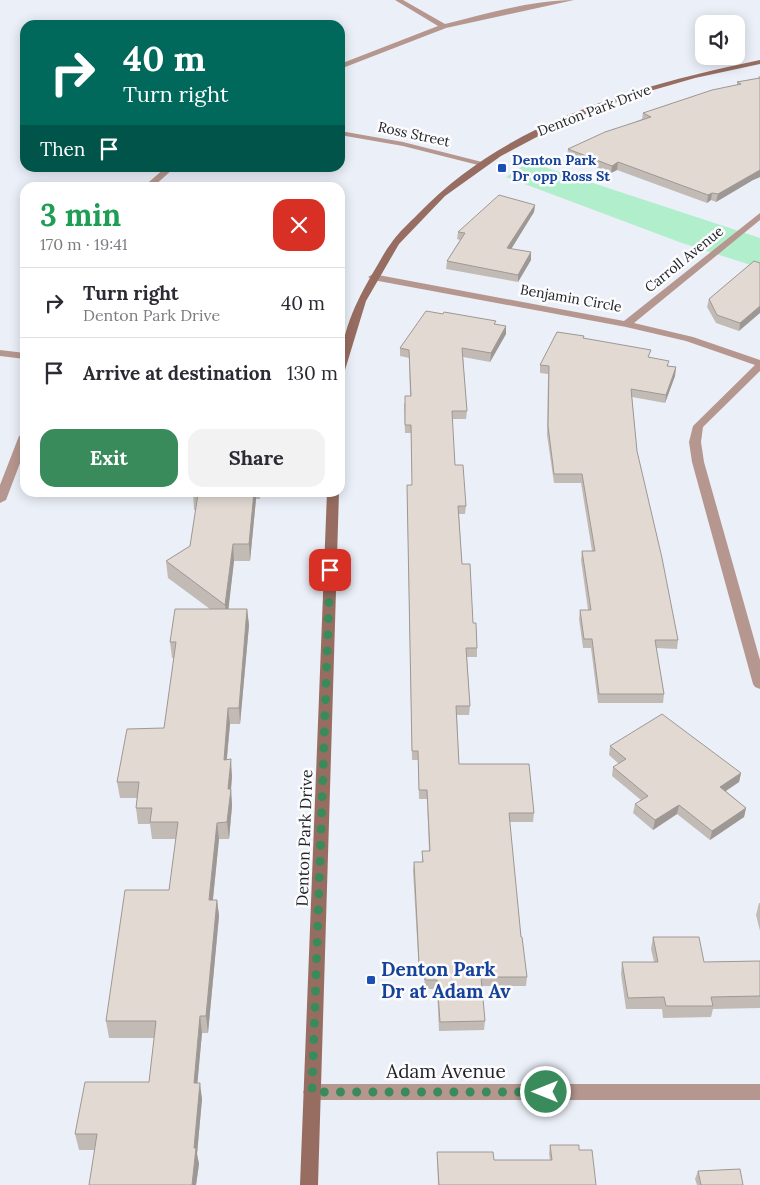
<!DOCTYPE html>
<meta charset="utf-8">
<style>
body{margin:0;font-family:Lora,serif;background:#f2f2f3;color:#2b2b33;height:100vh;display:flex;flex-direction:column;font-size:19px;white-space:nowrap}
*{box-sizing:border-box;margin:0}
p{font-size:16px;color:#7c7c81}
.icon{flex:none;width:28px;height:28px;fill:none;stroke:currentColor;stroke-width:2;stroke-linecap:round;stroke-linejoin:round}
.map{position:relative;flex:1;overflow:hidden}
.sheet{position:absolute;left:20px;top:182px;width:325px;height:315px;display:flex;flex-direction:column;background:#fff;border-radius:15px;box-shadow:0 2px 12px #0003}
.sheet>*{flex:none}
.top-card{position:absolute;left:20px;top:20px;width:325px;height:152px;border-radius:15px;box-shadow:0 2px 12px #0003;background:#00695c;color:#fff;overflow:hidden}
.fabs{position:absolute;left:695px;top:15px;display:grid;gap:10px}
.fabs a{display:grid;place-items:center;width:50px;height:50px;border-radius:10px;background:#fff;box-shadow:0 2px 12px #0003;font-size:25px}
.pin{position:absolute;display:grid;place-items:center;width:42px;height:42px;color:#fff;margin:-21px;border-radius:10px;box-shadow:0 2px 8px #0006}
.me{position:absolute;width:55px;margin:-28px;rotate:270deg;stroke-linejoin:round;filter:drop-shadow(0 0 4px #0008)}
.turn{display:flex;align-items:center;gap:18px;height:105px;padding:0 20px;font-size:22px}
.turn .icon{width:65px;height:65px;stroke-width:2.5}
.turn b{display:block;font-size:35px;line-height:42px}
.then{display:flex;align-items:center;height:48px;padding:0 20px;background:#0003;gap:10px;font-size:19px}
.round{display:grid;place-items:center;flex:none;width:52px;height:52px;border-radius:15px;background:#f2f2f3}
.headline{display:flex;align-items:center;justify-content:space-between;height:85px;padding:0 20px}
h1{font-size:30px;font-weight:700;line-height:38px;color:#1e9e55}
.action{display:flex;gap:10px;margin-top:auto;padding:10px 20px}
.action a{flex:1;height:58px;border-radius:15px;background:#398b5c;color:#fff;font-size:20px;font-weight:700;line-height:58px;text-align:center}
.action a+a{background:#f2f2f3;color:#2b2b33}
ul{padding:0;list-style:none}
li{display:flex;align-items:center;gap:15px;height:70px;padding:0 20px;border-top:1px solid #e1e1e2}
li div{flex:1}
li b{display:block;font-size:19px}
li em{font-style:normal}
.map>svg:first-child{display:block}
.green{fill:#b0eecc}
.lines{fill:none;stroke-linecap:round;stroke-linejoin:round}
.street{fill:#b6978f;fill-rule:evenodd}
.secondary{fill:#986d61;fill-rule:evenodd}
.wall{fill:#c2bbb5}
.shaded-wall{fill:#9e9894}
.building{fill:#e2d9d3;stroke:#9e9894}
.route{stroke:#398b5c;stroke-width:9;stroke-dasharray:0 16.2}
.transit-dot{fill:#1a4fb4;stroke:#fcfcfe;stroke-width:2}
.labels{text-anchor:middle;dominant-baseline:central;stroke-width:5;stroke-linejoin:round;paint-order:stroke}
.far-street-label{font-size:14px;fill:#222427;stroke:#fcfcfe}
.far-transit-label{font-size:14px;font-weight:bold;fill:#164399;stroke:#fcfcfe;text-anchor:start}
.street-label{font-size:16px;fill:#222427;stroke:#fcfcfe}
.near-transit-label{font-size:19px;font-weight:bold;fill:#164399;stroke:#fcfcfe;text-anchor:start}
.near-street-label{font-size:19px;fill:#222427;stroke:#fcfcfe}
</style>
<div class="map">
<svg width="760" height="1185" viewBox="0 0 760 1185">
<rect width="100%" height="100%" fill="#ebeff8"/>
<!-- green -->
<path class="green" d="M529 162 760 238V268L682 243 506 177Z"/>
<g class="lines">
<!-- street -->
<path class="street" d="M395 0H403L445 24C487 14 531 0 574 0L446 28 340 69V64L438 26Z
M340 131 403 142 486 163 482 166 403 146 340 135Z
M165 168H174L152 188H142Z
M760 213V220L634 323 693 337 760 360V371L703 427 701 442 704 462 760 660V689L755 687 753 684 692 462 689 442 693 426 755 365 686 341 626 327 373 280 368 277 373 274 624 321Z
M0 350 25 353V359L0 356Z
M25 433V450L6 500 0 503V485L19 436Z
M312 1084H760V1100H312L306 1097 303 1092 306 1087Z"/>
<!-- secondary -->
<path class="secondary" d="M760 60V64L695 78 629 97 563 123 501 156 445 196 399 244 366 301 345 370 340 373C340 335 355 303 374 271 380 261 385 251 392 242 399 232 409 223 418 214 507 121 637 86 760 60Z
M327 492H339L318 1185H300Z"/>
</g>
<!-- wall -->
<path class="wall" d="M759 76H760V177L753 180 716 202 711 200 707 203 617 170 611 173 567 156 568 149 642 119 643 113 737 85V82L758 78Z
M535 205 534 212 511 249 531 260 518 282 446 269 447 261 460 240 457 239 458 232Z
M754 261 739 331 716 323 707 307 709 299Z
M443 314 496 324 506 334 490 362 463 357 467 411 466 419H452L455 465 466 506 465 514H459L462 564 477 648V657H467L470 706 469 715H457L459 764 534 813 533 822H509L521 937 527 977 526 986H482L485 1021 484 1030 439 1031 437 989H425L424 973 419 972 413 871 414 862H422V851H429L427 799H419L418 760H412L407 493 412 485 411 433H405L404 404 410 396 409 358 400 356V348Z
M584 336V338L650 358 669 366 676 367 675 376 665 403 632 397 637 451 678 640 677 649 656 648 664 694 663 703H598L591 648H583L579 619 580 610H588L581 560 582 551H592L581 483H554L547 435 548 374 540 373V365Z
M193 492H260V499H256L250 561H234L228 609H247L249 625 240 724H230L227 759 232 776 231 789 232 806 229 839H219L213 900H217L219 916 208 1033H202L197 1083 202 1099 197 1154 199 1164 196 1185H89L95 1150H79L75 1134 149 1082 154 1038H109L106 1021 169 890 176 839H152L150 824H138L136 808 137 798H120L117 782 164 728 174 658H172L170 642 210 609 168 578 166 561 190 546 196 510H194Z
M610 746 741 773 739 782 726 791 746 808 744 817 710 840 677 814 653 830 633 813 635 804 641 800 612 776 613 767 619 764 609 755Z
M759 903H760V931L756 915Z
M653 937 704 962 760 961V1008L713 1009 711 1017 663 1018 662 1009H626L621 974 622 962H654L651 949Z
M550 1145 579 1150 596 1185H438L437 1152 494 1160H550L549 1154Z
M698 1171 743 1185H697L695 1179Z"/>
<!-- shaded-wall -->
<path class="shaded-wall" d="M618 162 617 170 611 173 612 166Z
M760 170V177L753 180 716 202 718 194Z
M712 193 711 200 707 203 708 195Z
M535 205 534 212 507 256V248Z
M531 252V260L518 282V275Z
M760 306V313L739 331 740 323Z
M506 326V334L490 362 491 353Z
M676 367 675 376 665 403 666 395Z
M254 492H256V499L250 561 249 544Z
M233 544 234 561 227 622 225 605Z
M247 609 249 625 240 724 239 708Z
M228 708 230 724 225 776 224 760Z
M231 759 232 776 231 789 232 806 229 839 227 822 228 789Z
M741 773 739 782 718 796 720 787Z
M679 805 677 814 653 830 655 820Z
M746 808 744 817 710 840 712 831Z
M217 823 219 839 211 917 209 900Z
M217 900 219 916 208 1033 206 1016Z
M200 1016 202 1033 196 1099 194 1083Z
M200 1083 202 1099 197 1154 199 1164 196 1185H192L194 1148Z"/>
<!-- building -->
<path class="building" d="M195 22 208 25H190Z
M760 78V170L718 194 712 193 708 195 618 162 612 166 568 149 605 132 651 117 643 113 712 90 741 84 737 82Z
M499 195 535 205 507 248 531 252 518 275 447 261 465 233 458 232Z
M754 261 760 263V306L740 323 717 315 709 299Z
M426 311 443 314 444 312 496 321 494 324 506 326 491 353 462 348 467 411H452L455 465H463L466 506H458L462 564H470L473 623H476L477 648H466L470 706H456L459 764H529L534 813H509L521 937H522L527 977H481L485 1021 440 1022 437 980H425L424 964 419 963 414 862H423L422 851H430L427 790H419L418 751H412L407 485H412L411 425H405V396H411L409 350 400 348Z
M557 332 584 336 583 338 651 350 648 357 669 361 667 366 676 367 666 395 631 389 637 451 662 558 678 640H655L664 694H599L592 639H584L580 610H591L582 551H595L582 474H554L548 426 549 366 540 365Z
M193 492H254L249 544H233L225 605 166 561 190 546 198 494H193Z
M175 609H247L239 708H228L224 760 231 759 228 789H231L227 822 217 823 210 890 209 900H217L206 1016H200L194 1083H200L194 1148H196L192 1185H89L97 1134H75L85 1082H149L156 1021H106L125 890H169L178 822H150L152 808H136L139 782H117L127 729 164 728 176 642H170Z
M662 714 741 773 720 787 746 808 712 831 679 805 655 820 635 804 648 796 613 767 626 759 610 746Z
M653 937H699L704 962 760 961V996L711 997 713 1006H666L664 997 628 998 622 962H658Z
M550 1145H579V1150H592L596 1185H439L437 1152H493L494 1160H552Z
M740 1169 743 1185H701L698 1171Z"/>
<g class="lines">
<!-- route -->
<path class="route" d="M330 570 312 1092H546"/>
</g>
<!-- markers -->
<g class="transit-dot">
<rect x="497" y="163" width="10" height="10" rx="2.5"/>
<rect x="366" y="975" width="10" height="10" rx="2.5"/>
</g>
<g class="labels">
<!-- far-street labels -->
<g class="far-street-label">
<text transform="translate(594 110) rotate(-21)">Denton Park Drive</text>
<text transform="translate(414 134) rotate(12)">Ross Street</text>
<text transform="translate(684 259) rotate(-39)">Carroll Avenue</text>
<text transform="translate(571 298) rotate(10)">Benjamin Circle</text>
</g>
<!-- far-transit labels -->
<g class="far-transit-label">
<text x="512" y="160">Denton Park<tspan x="512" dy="16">Dr opp Ross St</tspan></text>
</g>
<!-- street labels -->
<g class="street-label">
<text transform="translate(304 838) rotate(-88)">Denton Park Drive</text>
</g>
<!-- near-transit labels -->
<g class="near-transit-label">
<text x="381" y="969">Denton Park<tspan x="381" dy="22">Dr at Adam Av</tspan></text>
</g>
<!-- near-street labels -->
<g class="near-street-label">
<text x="446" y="1071">Adam Avenue</text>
</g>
</g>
</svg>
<div class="fabs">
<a><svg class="icon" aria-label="sound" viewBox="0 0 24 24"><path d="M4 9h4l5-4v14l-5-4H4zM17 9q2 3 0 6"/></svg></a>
</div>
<div class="pin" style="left:330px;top:570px;background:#d93025"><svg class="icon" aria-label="arrive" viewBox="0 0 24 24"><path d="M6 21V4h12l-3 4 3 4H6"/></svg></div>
<svg class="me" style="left:546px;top:1092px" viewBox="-20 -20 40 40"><circle r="17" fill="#398b5c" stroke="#fff" stroke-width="3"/><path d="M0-11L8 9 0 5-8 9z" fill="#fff"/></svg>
<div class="top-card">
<div class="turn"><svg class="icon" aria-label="right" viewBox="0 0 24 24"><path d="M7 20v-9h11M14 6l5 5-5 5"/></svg><div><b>40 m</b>Turn right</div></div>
<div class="then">Then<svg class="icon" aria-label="arrive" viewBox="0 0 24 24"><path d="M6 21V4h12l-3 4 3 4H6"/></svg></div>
</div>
<section class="sheet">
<div class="headline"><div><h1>3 min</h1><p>170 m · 19:41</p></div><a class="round" style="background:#d93025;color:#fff"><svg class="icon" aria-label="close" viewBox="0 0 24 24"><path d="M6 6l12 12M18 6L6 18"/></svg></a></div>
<ul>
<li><svg class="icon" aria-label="right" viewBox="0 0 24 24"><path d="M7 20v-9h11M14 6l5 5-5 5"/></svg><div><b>Turn right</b><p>Denton Park Drive</p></div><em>40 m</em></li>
<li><svg class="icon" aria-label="arrive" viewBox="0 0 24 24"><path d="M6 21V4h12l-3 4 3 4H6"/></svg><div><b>Arrive at destination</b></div><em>130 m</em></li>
</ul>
<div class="action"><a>Exit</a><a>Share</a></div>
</section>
</div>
